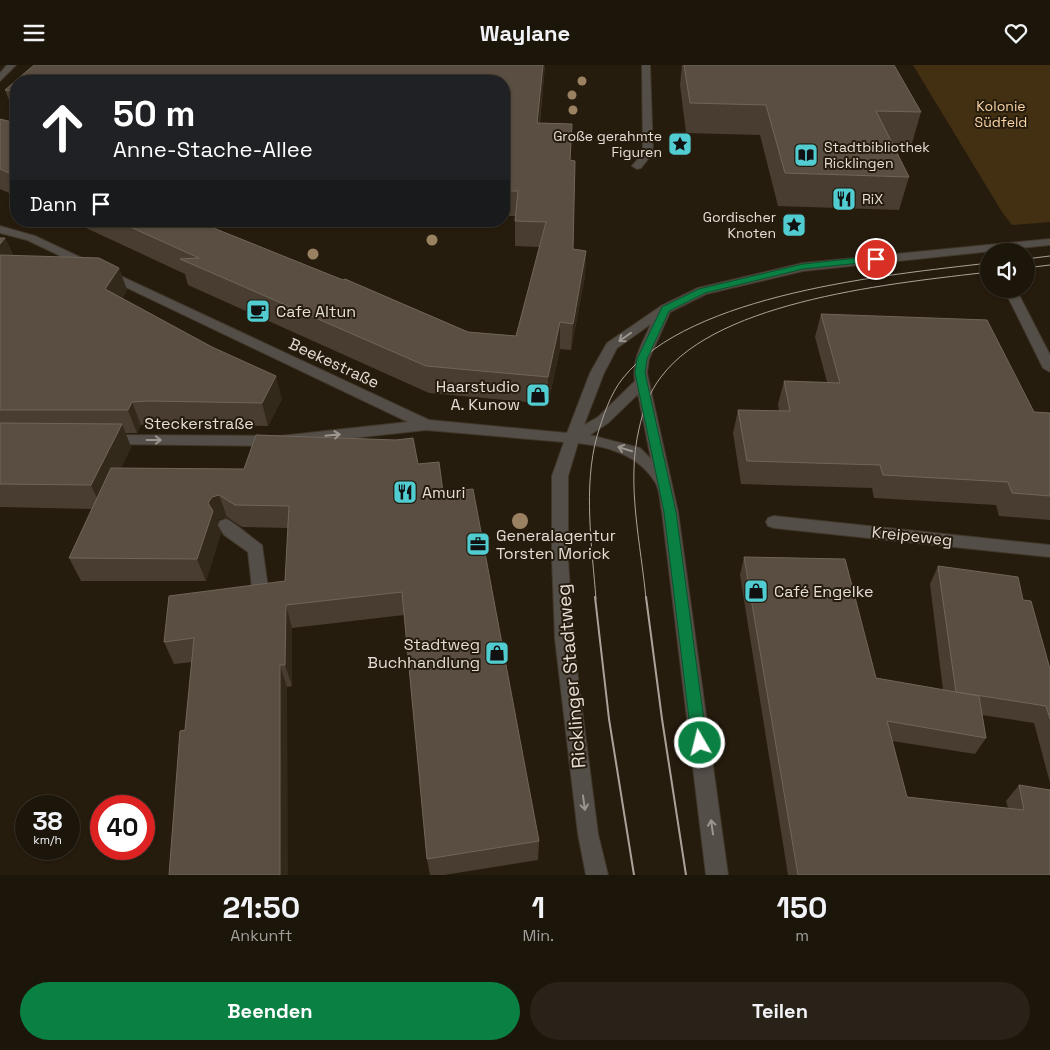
<!DOCTYPE html>
<html lang="de">
<meta charset="utf-8">
<style>
body{margin:0;font-family:"Space Grotesk",sans-serif;background:#292218;color:#f1f3f6;height:100vh;display:flex;flex-direction:column;font-size:19px;white-space:nowrap}
*{box-sizing:border-box;margin:0}
p{font-size:16px;color:#a09f9c}
.icon{flex:none;width:28px;height:28px;fill:none;stroke:currentColor;stroke-width:2;stroke-linecap:round;stroke-linejoin:round}
.map{position:relative;height:810px;overflow:hidden}
.sheet{display:flex;flex-direction:column;background:#1c150a;flex:1}
.sheet>*{flex:none}
.banner{position:absolute;left:10px;top:10px;width:500px;height:152px;border-radius:20px;box-shadow:0 1px 4px #0004,0 0 0 1px #3a342b;background:#202124;color:#fff;overflow:hidden}
.buttons{position:absolute;left:980px;top:178px;display:grid;gap:10px}
.buttons a{display:grid;place-items:center;width:55px;height:55px;border-radius:50%;background:#1c150a;box-shadow:0 1px 4px #0004,0 0 0 1px #3a342b;font-size:25px}
.speed{position:absolute;left:15px;top:730px;display:flex;gap:10px;font-size:25px;font-weight:700;text-align:center}
.speed>*{display:grid;place-content:center;width:65px;height:65px;border-radius:50%;background:#1c150a;box-shadow:0 1px 4px #0004,0 0 0 1px #3a342b;line-height:1}
.speed small{font-size:12px;font-weight:400}
.speed .limit{border:8px solid #d22;background:#fff;color:#111}
.pin{position:absolute;display:grid;place-items:center;width:42px;height:42px;color:#fff;margin:-21px;border:2px solid #fff;border-radius:50%;box-shadow:0 1px 5px #0007}
.me{position:absolute;width:55px;margin:-28px;rotate:352deg;stroke-linejoin:round;filter:drop-shadow(0 0 4px #0008)}
.turn{display:flex;align-items:center;gap:18px;height:105px;padding:0 20px;font-size:22px}
.turn .icon{width:65px;height:65px;stroke-width:2.5}
.turn b{display:block;font-size:35px;line-height:42px}
.then{display:flex;align-items:center;height:48px;padding:0 20px;background:#0003;gap:10px;font-size:19px}
.eta{display:flex;justify-content:space-evenly;align-items:center;height:85px;text-align:center}
.eta b{font-size:30px;font-weight:700;line-height:35px}
.cta{display:flex;gap:10px;margin-top:auto;padding:10px 20px}
.cta a{flex:1;height:58px;border-radius:30px;background:#0b8043;color:#fff;font-size:20px;font-weight:700;line-height:58px;text-align:center}
.cta a+a{background:#292218;color:#f1f3f6}
header{display:flex;justify-content:space-between;align-items:center;height:65px;padding:0 20px;background:#1c150a;font-size:22px;font-weight:700}
.map>svg:first-child{display:block}
.green{fill:#432f12}
.lines{fill:none;stroke-linecap:round;stroke-linejoin:round}
.minor-casing{stroke:#41372a;stroke-width:2}
.minor{fill:#544e48;fill-rule:evenodd}
.tram-far1{stroke:#aba39a;stroke-width:1}
.tram{stroke:#aba39a;stroke-width:2}
.tree{fill:#9a8161}
.wall{fill:#483d30}
.shaded-wall{fill:#33291b}
.building{fill:#594e41;stroke:#6f6559}
.oneway{stroke:#9c968f}
.route{fill:#0b8043;stroke:#07532c}
.labels{text-anchor:middle;dominant-baseline:central;stroke-width:4;stroke-linejoin:round;paint-order:stroke}
.far-park-label{font-size:14px;fill:#f9d4a5;stroke:#261c0e}
.far-poi-label{font-size:14px;fill:#e5ded6;stroke:#261c0e;text-anchor:end}
.poi-label{font-size:16px;fill:#e5ded6;stroke:#261c0e;text-anchor:start}
.street-label{font-size:16px;fill:#e5ded6;stroke:#261c0e}
.near-street-label{font-size:19px;fill:#e5ded6;stroke:#261c0e}
</style>
<header><svg class="icon" aria-label="menu" viewBox="0 0 24 24"><path d="M4 6h16M4 12h16M4 18h16"/></svg>Waylane<svg class="icon" aria-label="heart" viewBox="0 0 24 24"><path d="M12 20l-8-8c-3-5 5-10 8-4 3-6 11-1 8 4z"/></svg></header>
<div class="map">
<svg width="1050" height="810" viewBox="0 0 1050 810">
<rect width="100%" height="100%" fill="#261c0e"/>
<!-- green -->
<path class="green" d="M913 0H1050V157L1012 160 1002 147Z"/>
<g class="lines">
<!-- minor casing -->
<g class="minor-casing">
<path id="minor" d="M7 0H16L0 16V8Z
M642 0H650L653 88 641 103 637 104 632 101 643 88Z
M0 161 35 171 429 355 567 368 590 308 607 278 661 241 698 223 803 198 1050 174V180L803 206 706 229 670 247 649 294 647 308 678 447 728 810H706L662 447C660 438 660 424 655 417 639 390 607 381 578 378L568 411V494L573 574 598 769 608 810H586L578 769 555 574 552 494V411L564 377 426 365 280 381 104 379 102 375 104 371 109 370 280 371 408 357 27 175 0 168ZM651 259C643 277 631 296 635 316L598 352 584 360 604 308 617 283ZM638 329 651 394 640 383 590 370 608 358Z
M1004 224H1016L1050 290V307L1043 303Z
M774 451 1050 480V492L774 463 768 461 766 457 768 453Z
M226 454C233 456 253 474 262 480L268 523 266 528 260 530 254 528 252 523 248 487 224 470 218 460 220 456Z"/>
</g>
<!-- minor -->
<use href="#minor" class="minor"/>
<!-- tram-far1 -->
<path class="tram-far1" d="M1026 194 1050 191
M1026 203 1050 200
M596 534C592 482 583 422 597 371 603 352 610 329 623 313 691 228 887 210 989 198
M646 534C641 479 626 419 639 364 643 346 649 327 661 312 719 234 898 218 989 207"/>
<!-- tram -->
<path class="tram" d="M595 532 609 654 634 810
M646 532 662 654 686 810"/>
</g>
<!-- trees -->
<g class="tree">
<circle cx="582" cy="16" r="4.5"/>
<circle cx="572" cy="30" r="4.5"/>
<circle cx="573" cy="45" r="4.5"/>
<circle cx="432" cy="175" r="5.5"/>
<circle cx="313" cy="189" r="5.5"/>
<circle cx="520" cy="456" r="8"/>
</g>
<!-- wall -->
<path class="wall" d="M34 0H545L540 58 572 59 570 95 575 96 573 184 586 186 585 211 571 285 560 284 548 339 429 328 188 220 185 209 71 156H196L343 215 345 214 468 267 516 271 539 182 515 181V151H504V16H16V48H14L5 25Z
M682 0H894L921 47 912 78H892L909 112 899 145 778 141 760 70 686 68 680 20Z
M0 54 16 58V131L0 124Z
M0 173H5L13 190 119 203 127 225 122 233 282 334 268 361 156 359 141 360 137 368H125L131 382 121 403 244 404 418 399 443 427 539 776 538 795 444 810H430L427 794 404 550 292 563V621L287 622 185 665 192 597 174 599 164 577 285 516 288 463 242 462 227 452 219 454 217 459 221 468 206 516H81L69 493 92 444 0 442Z
M821 249 1034 347 1050 348V455L999 451 996 440 874 433 872 423 741 419 733 368 738 345 779 346 778 339 784 316 827 317 815 272Z
M744 492 876 613 943 625 930 519 938 501 1023 535 1050 604V718L1034 658 982 650 986 673 975 689 892 676 907 732 1008 743 1006 736 1019 720 1050 810H788L740 510Z"/>
<!-- shaded-wall -->
<path class="shaded-wall" d="M543 0H545L537 82V58Z
M5 173 15 195 0 209V179Z
M586 186 585 211 571 285 573 259Z
M119 203 127 225 113 246 105 224Z
M560 257V284L548 339V312Z
M276 311 282 334 268 361 262 338Z
M132 337 141 360 137 368 128 345Z
M122 359 131 382 102 444 91 420Z
M219 430 227 452 219 454 217 459 221 468 206 516 197 494 208 438 212 432Z
M286 540 292 563V621L285 600Z
M280 600 287 622 288 810H280Z"/>
<!-- building -->
<path class="building" d="M34 0H543L537 58 572 59 570 95 575 96 573 184 586 186 573 259 560 257 548 312 426 301 180 194 199 193 117 156H196L343 215 345 214 468 267 516 271 546 157 515 156 518 126H504V16H16V26L5 25Z
M684 0H894L921 47 876 46 909 112 785 108 766 40 690 38Z
M0 54 16 58V111L0 104Z
M0 173H5L0 179Z
M0 190 99 193 119 203 105 224 212 282 276 311 262 338 148 336 132 337 128 345H0Z
M821 249 987 255 1034 347 1050 348V431L1012 428 1008 417 883 410 880 400 747 396 738 345 790 346 784 316 840 318Z
M0 358 122 359 91 420 0 419Z
M256 370 396 375 413 373 418 399 439 397 443 427 473 424 539 776 427 794 402 527 286 540 285 600H280V810H169L180 666 185 665 194 573 164 577 169 531 285 516 289 441 235 440 219 430 212 432 208 438 213 446 197 494 69 493 111 403 244 404Z
M744 492 845 494 876 613 979 631 986 673 887 656 907 732 1024 745 1019 720 1050 725V810H798Z
M938 501 1018 512 1023 535 1031 536 1050 604V654L1046 641 956 627Z"/>
<!-- one-way arrows -->
<defs><path id="oneway-shaft" d="M-6 0H5M1.5-3L5.5 0L1.5 3" fill="none" stroke-width="1.6" stroke-linecap="round" stroke-linejoin="round" transform="scale(1.25)"/></defs>
<g class="oneway">
<use href="#oneway-shaft" transform="translate(625 272) rotate(145)"/>
<use href="#oneway-shaft" transform="translate(333 370) rotate(-6)"/>
<use href="#oneway-shaft" transform="translate(154 375)"/>
<use href="#oneway-shaft" transform="translate(625 384) rotate(-163)"/>
<use href="#oneway-shaft" transform="translate(584 738) rotate(82)"/>
<use href="#oneway-shaft" transform="translate(712 762) rotate(-98)"/>
</g>
<!-- route -->
<path class="route" d="M876 191 880 194 879 196 803 204 705 228 669 246 647 294 645 308 676 447 707 678 705 682 700 684 695 682 692 678 664 447 635 308 637 294 662 242 699 224 803 199Z"/>
<!-- icons -->
<defs>
<g id="sight-square" transform="scale(1.25)"><rect x="-9" y="-9" width="18" height="18" rx="4" fill="#51ccd1" stroke="#261c0e"/><path d="M0-6L1.8-2.2L6-1.7L2.9 1.2L3.7 5.4L0 3.3L-3.7 5.4L-2.9 1.2L-6-1.7L-1.8-2.2Z" fill="#111"/></g>
<g id="library-square" transform="scale(1.25)"><rect x="-9" y="-9" width="18" height="18" rx="4" fill="#51ccd1" stroke="#261c0e"/><path d="M-6-4Q-3-5.5-.7-3.5V5Q-3 3-6 4ZM6-4Q3-5.5 .7-3.5V5Q3 3 6 4Z" fill="#111"/></g>
<g id="restaurant-square" transform="scale(1.25)"><rect x="-9" y="-9" width="18" height="18" rx="4" fill="#51ccd1" stroke="#261c0e"/><path d="M-5-6h1v4h1v-4h1v4h1v-4h1v5L-1.5 .5V6h-2V.5L-5-1ZM5-6V6H3V1.5H1.5Q1.5-4 5-6Z" fill="#111"/></g>
<g id="cafe-square" transform="scale(1.25)"><rect x="-9" y="-9" width="18" height="18" rx="4" fill="#51ccd1" stroke="#261c0e"/><path d="M-5.5-4.5H6V0H3Q3 3.5 0 3.5H-2.5Q-5.5 3.5-5.5 0ZM3-3.2v2h1.7v-2ZM-6 4.5H4V6H-6Z" fill="#111"/></g>
<g id="shop-square" transform="scale(1.25)"><rect x="-9" y="-9" width="18" height="18" rx="4" fill="#51ccd1" stroke="#261c0e"/><path d="M-5-2.5h2.3a2.7 3.5 0 0 1 5.4 0H5L5.5 6h-11ZM-1.5-2.5h3a1.5 2.3 0 0 0-3 0Z" fill="#111"/></g>
<g id="office-square" transform="scale(1.25)"><rect x="-9" y="-9" width="18" height="18" rx="4" fill="#51ccd1" stroke="#261c0e"/><path d="M-6-3h4V-5.5h4V-3h4V5H-6ZM-1-4.5V-3h2v-1.5ZM-6 0V1H6V0Z" fill="#111"/></g>
</defs>
<g fill-rule="evenodd">
<use href="#sight-square" x="680" y="79"/>
<use href="#library-square" x="806" y="90"/>
<use href="#restaurant-square" x="844" y="134"/>
<use href="#sight-square" x="794" y="160"/>
<use href="#cafe-square" x="258" y="246"/>
<use href="#shop-square" x="538" y="330"/>
<use href="#restaurant-square" x="405" y="427"/>
<use href="#office-square" x="478" y="479"/>
<use href="#shop-square" x="756" y="526"/>
<use href="#shop-square" x="497" y="588"/>
</g>
<g class="labels">
<!-- far-park labels -->
<g class="far-park-label">
<text x="1001" y="41">Kolonie<tspan x="1001" dy="16">Südfeld</tspan></text>
</g>
<!-- far-poi labels -->
<g class="far-poi-label">
<text x="662" y="71">Große gerahmte<tspan x="662" dy="16">Figuren</tspan></text>
<text x="824" y="82" text-anchor="start">Stadtbibliothek<tspan x="824" dy="16">Ricklingen</tspan></text>
<text x="862" y="134" text-anchor="start">RiX</text>
<text x="776" y="152">Gordischer<tspan x="776" dy="16">Knoten</tspan></text>
</g>
<!-- poi labels -->
<g class="poi-label">
<text x="276" y="246">Cafe Altun</text>
<text x="520" y="321" text-anchor="end">Haarstudio<tspan x="520" dy="18">A. Kunow</tspan></text>
<text x="422" y="427">Amuri</text>
<text x="496" y="470">Generalagentur<tspan x="496" dy="18">Torsten Morick</tspan></text>
<text x="774" y="526">Café Engelke</text>
<text x="480" y="579" text-anchor="end">Stadtweg<tspan x="480" dy="18">Buchhandlung</tspan></text>
</g>
<!-- street labels -->
<g class="street-label">
<text transform="translate(334 298) rotate(25)">Beekestraße</text>
<text x="199" y="358">Steckerstraße</text>
<text transform="translate(912 471) rotate(6)">Kreipeweg</text>
</g>
<!-- near-street labels -->
<g class="near-street-label">
<text transform="translate(571 611) rotate(-95)">Ricklinger Stadtweg</text>
</g>
</g>
</svg>
<div class="buttons">
<a><svg class="icon" aria-label="sound" viewBox="0 0 24 24"><path d="M4 9h4l5-4v14l-5-4H4zM17 9q2 3 0 6"/></svg></a>
</div>
<div class="speed"><div>38<small>km/h</small></div><div class="limit">40</div></div>
<div class="pin" style="left:876px;top:194px;background:#d93025"><svg class="icon" aria-label="arrive" viewBox="0 0 24 24"><path d="M6 21V4h12l-3 4 3 4H6"/></svg></div>
<svg class="me" style="left:700px;top:678px" viewBox="-20 -20 40 40"><circle r="17" fill="#0b8043" stroke="#fff" stroke-width="3"/><path d="M0-11L8 9 0 5-8 9z" fill="#fff"/></svg>
<div class="banner">
<div class="turn"><svg class="icon" aria-label="ahead" viewBox="0 0 24 24"><path d="M12 20V5M6 11l6-6 6 6"/></svg><div><b>50 m</b>Anne-Stache-Allee</div></div>
<div class="then">Dann<svg class="icon" aria-label="arrive" viewBox="0 0 24 24"><path d="M6 21V4h12l-3 4 3 4H6"/></svg></div>
</div>
</div>
<section class="sheet">
<div class="eta">
<div><b>21:50</b><p>Ankunft</p></div>
<div><b>1</b><p>Min.</p></div>
<div><b>150</b><p>m</p></div>
</div>
<div class="cta"><a>Beenden</a><a>Teilen</a></div>
</section>
